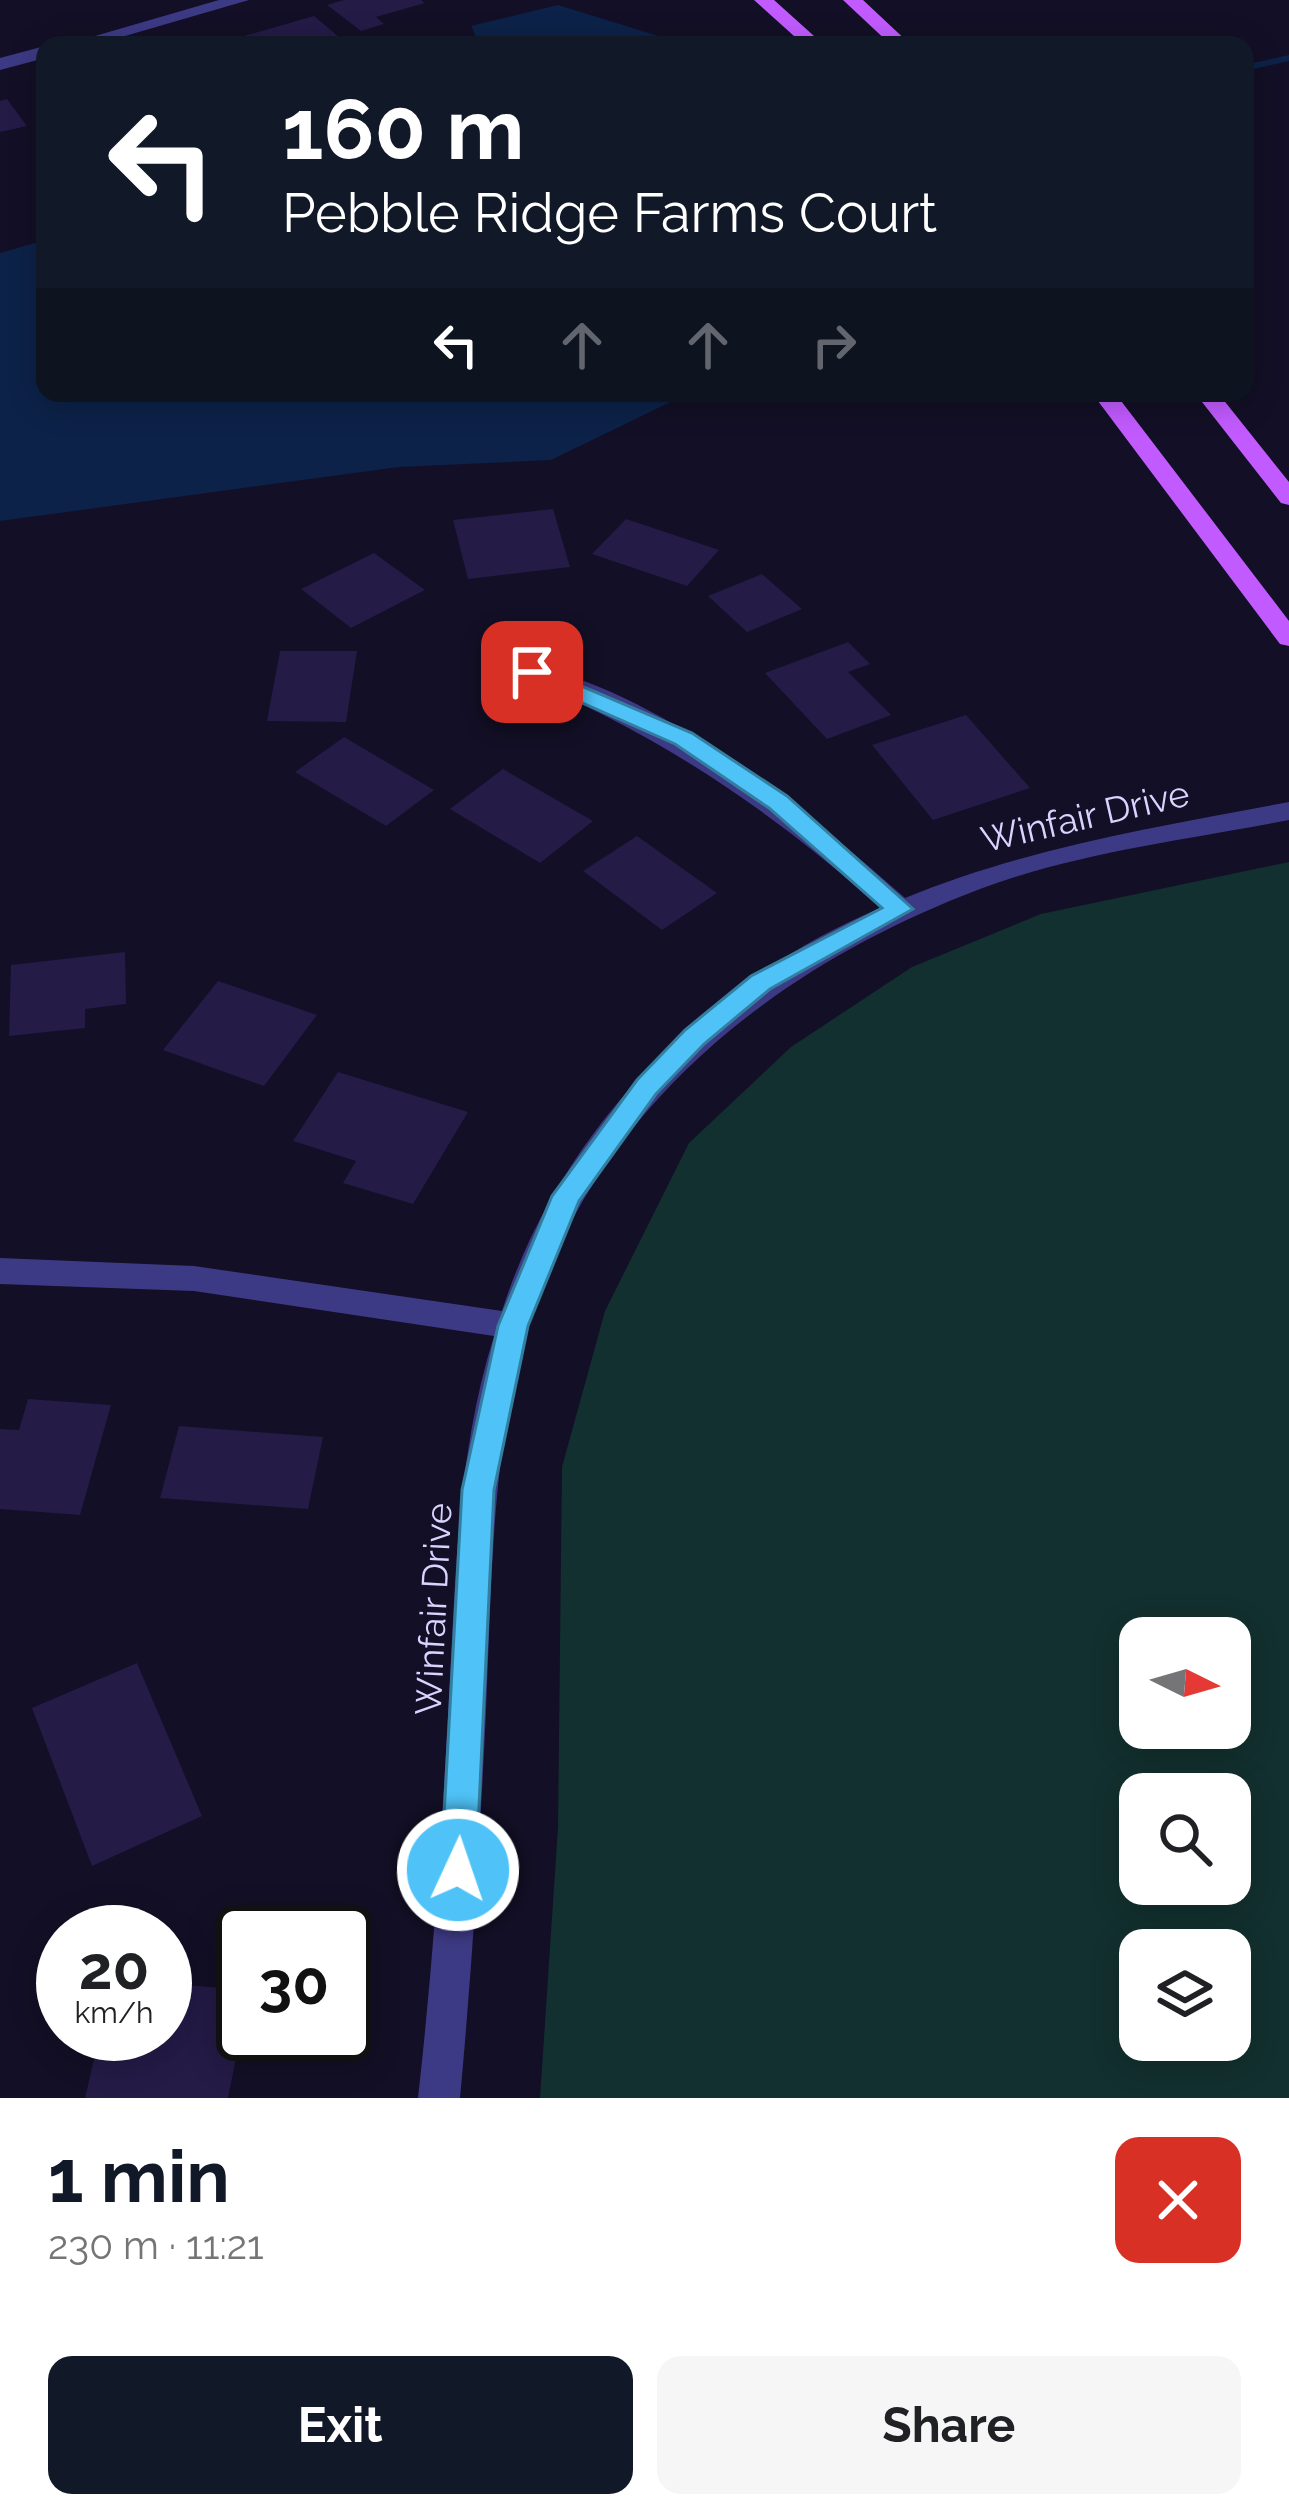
<!DOCTYPE html>
<meta charset="utf-8">
<style>
body{margin:0;font-family:Raleway,sans-serif;background:#f6f6f6;color:#202124;height:100vh;display:flex;flex-direction:column;font-size:45px;white-space:nowrap}
*{box-sizing:border-box;margin:0}
p{font-size:39px;color:#757577}
.icon{flex:none;width:66px;height:66px;fill:none;stroke:currentColor;stroke-width:2;stroke-linecap:round;stroke-linejoin:round}
.map{position:relative;height:2098px;overflow:hidden}
.drawer{display:flex;flex-direction:column;background:#fff;flex:1}
.drawer>*{flex:none}
.top-card{position:absolute;left:36px;top:36px;width:1218px;height:366px;border-radius:24px;box-shadow:0 6px 30px #0003;background:#111827;color:#fff;overflow:hidden}
.needle{width:78px;rotate:95deg}
.controls{position:absolute;left:1119px;top:1617px;display:grid;gap:24px}
.controls a{display:grid;place-items:center;width:132px;height:132px;border-radius:24px;background:#fff;box-shadow:0 6px 30px #0003;font-size:60px}
.speed{position:absolute;left:36px;top:1905px;display:flex;gap:24px;font-size:60px;font-weight:700;text-align:center}
.speed>*{display:grid;place-content:center;width:156px;height:156px;border-radius:50%;background:#fff;box-shadow:0 6px 30px #0003;line-height:1}
.speed small{font-size:30px;font-weight:400}
.speed .limit{border:6px solid #111;border-radius:18px;background:#fff;color:#111}
.pin{position:absolute;display:grid;place-items:center;width:102px;height:102px;color:#fff;margin:-51px;border-radius:24px;box-shadow:0 6px 18px #0006}
.me{position:absolute;width:132px;margin:-66px;rotate:3deg;stroke-linejoin:round;filter:drop-shadow(0 0 9px #0008)}
.turn{display:flex;align-items:center;gap:42px;height:252px;padding:0 48px;font-size:54px}
.turn .icon{width:156px;height:156px;stroke-width:2.5}
.turn b{display:block;font-size:84px;line-height:102px}
.lanes{display:flex;align-items:center;height:114px;padding:0 48px;background:#0003;justify-content:center;gap:60px;direction:ltr}
.lanes .off{opacity:.35}
.round{display:grid;place-items:center;flex:none;width:126px;height:126px;border-radius:24px;background:#f6f6f6}
.overview{display:flex;align-items:center;justify-content:space-between;height:204px;padding:0 48px}
h1{font-size:72px;font-weight:700;line-height:90px;color:#111827}
.button{display:flex;gap:24px;margin-top:auto;padding:24px 48px}
.button a{flex:1;height:138px;border-radius:24px;background:#111827;color:#fff;font-size:48px;font-weight:700;line-height:138px;text-align:center}
.button a+a{background:#f6f6f6;color:#202124}
.map>svg:first-child{display:block}
.green{fill:#12302f;fill-rule:evenodd}
.water{fill:#0c2248}
.lines{fill:none;stroke-linecap:round;stroke-linejoin:round}
.stream{fill:#0c2248;fill-rule:evenodd}
.building{fill:#241b47}
.street{fill:#3d3a85;fill-rule:evenodd}
.primary{fill:#c25bff;fill-rule:evenodd}
.route{fill:#4fc3f7;stroke:#337fa1;stroke-width:3}
.labels{text-anchor:middle;dominant-baseline:central;stroke-width:9;stroke-linejoin:round;paint-order:stroke}
.street-label{font-size:36px;fill:#d9d4ff;stroke:#130f26}
</style>
<div class="map">
<svg width="1289" height="2098" viewBox="0 0 1289 2098">
<rect width="100%" height="100%" fill="#130f26"/>
<!-- green -->
<path class="green" d="M1289 862V2098H540L558 1827 562 1467 605 1311 689 1143 791 1047 912 967 1041 914ZM1140 1638H1230V1728H1140ZM1140 1794H1230V1884H1140ZM1140 1950H1230V2040H1140Z"/>
<!-- water -->
<path class="water" d="M558 5 665 38 713 40 717 45H480L471 26Z
M45 240V393H701L683 396 551 460 399 467 0 521V253Z"/>
<g class="lines">
<!-- stream -->
<path class="stream" d="M1289 55V61L1245 71V65Z"/>
</g>
<!-- building -->
<path class="building" d="M344 0H421L425 3 376 17 384 24 361 31 327 5Z
M314 16 345 42 254 45 244 36Z
M7 99 27 126 0 132V101Z
M553 509 570 567 468 579 453 520Z
M626 519 719 550 687 586 592 554Z
M374 553 425 590 351 628 301 589Z
M762 574 802 609 747 632 708 596Z
M848 642 870 664 848 672 891 715 827 739 765 673Z
M280 651H357L346 722 267 721Z
M966 715 1030 788 933 820 872 745Z
M344 737 434 790 386 826 295 772Z
M503 769 593 821 540 863 450 809Z
M637 836 717 893 662 930 583 871Z
M125 952 126 1004 85 1009V1028L9 1036 11 965Z
M218 981 317 1015 264 1086 163 1050Z
M338 1072 468 1112 413 1204 343 1183 356 1161 293 1141Z
M28 1399 111 1405 80 1515 0 1509V1429L19 1430Z
M179 1426 323 1437 308 1509 160 1498Z
M137 1663 202 1816 92 1866 32 1708Z
M165 1983 243 1990V2024L228 2098H85L100 2034H165Z"/>
<g class="lines">
<!-- street -->
<path class="street" d="M219 0H249L94 45H64Z
M45 46V58L0 70V58Z
M532 664C670 700 800 806 905 898 1029 847 1158 827 1289 802V820C1186 840 1079 852 980 889 752 975 562 1137 513 1386 491 1493 491 1601 486 1710 480 1839 472 1969 460 2098H418C433 1965 442 1831 449 1697 456 1575 457 1454 494 1336L194 1291 0 1284V1258L194 1266 502 1311C559 1131 708 979 881 908 772 811 659 734 523 678L519 672 523 666Z"/>
<!-- primary -->
<path class="primary" d="M754 0H774L824 45H804Z
M843 0H863L911 45H891Z
M1092 393H1115L1289 621V646L1280 644Z
M1195 393H1218L1289 482V505L1281 503Z"/>
</g>
<!-- route -->
<path class="route" d="M532 665 692 733 787 796 913 909 770 989 704 1044 656 1094 579 1201 528 1326 494 1490 476 1870 471 1882 458 1887 446 1882 441 1870 462 1490 498 1326 552 1196 637 1080 685 1030 751 976 882 908 769 808 675 744 524 677V667Z"/>
<g class="labels">
<!-- street labels -->
<g class="street-label">
<text transform="translate(1085 816) rotate(-13)">Winfair Drive</text>
<text transform="translate(433 1609) rotate(-87)">Winfair Drive</text>
</g>
</g>
</svg>
<div class="controls">
<a><svg class="needle" viewBox="-14 -14 28 28"><path d="M0-13l5 13h-10z" fill="#e53935"/><path d="M0 13l5-13h-10z" fill="#757577"/></svg></a>
<a><svg class="icon" aria-label="search" viewBox="0 0 24 24"><circle cx="10" cy="10" r="6"/><path d="M15 15l6 6"/></svg></a>
<a><svg class="icon" aria-label="layers" viewBox="0 0 24 24"><path d="M12 4l9 5-9 5-9-5zM3 14l9 5 9-5"/></svg></a>
</div>
<div class="speed"><div>20<small>km/h</small></div><div class="limit">30</div></div>
<div class="pin" style="left:532px;top:672px;background:#d93025"><svg class="icon" aria-label="arrive" viewBox="0 0 24 24"><path d="M6 21V4h12l-3 4 3 4H6"/></svg></div>
<svg class="me" style="left:458px;top:1870px" viewBox="-20 -20 40 40"><circle r="17" fill="#4fc3f7" stroke="#fff" stroke-width="3"/><path d="M0-11L8 9 0 5-8 9z" fill="#fff"/></svg>
<div class="top-card">
<div class="turn"><svg class="icon" aria-label="left" viewBox="0 0 24 24"><path d="M17 20v-9H6M10 6l-5 5 5 5"/></svg><div><b>160 m</b>Pebble Ridge Farms Court</div></div>
<div class="lanes"><svg class="icon" aria-label="left" viewBox="0 0 24 24"><path d="M17 20v-9H6M10 6l-5 5 5 5"/></svg><svg class="icon off" aria-label="ahead" viewBox="0 0 24 24"><path d="M12 20V5M6 11l6-6 6 6"/></svg><svg class="icon off" aria-label="ahead" viewBox="0 0 24 24"><path d="M12 20V5M6 11l6-6 6 6"/></svg><svg class="icon off" aria-label="right" viewBox="0 0 24 24"><path d="M7 20v-9h11M14 6l5 5-5 5"/></svg></div>
</div>
</div>
<section class="drawer">
<div class="overview"><div><h1>1 min</h1><p>230 m · 11:21</p></div><a class="round" style="background:#d93025;color:#fff"><svg class="icon" aria-label="close" viewBox="0 0 24 24"><path d="M6 6l12 12M18 6L6 18"/></svg></a></div>
<div class="button"><a>Exit</a><a>Share</a></div>
</section>
